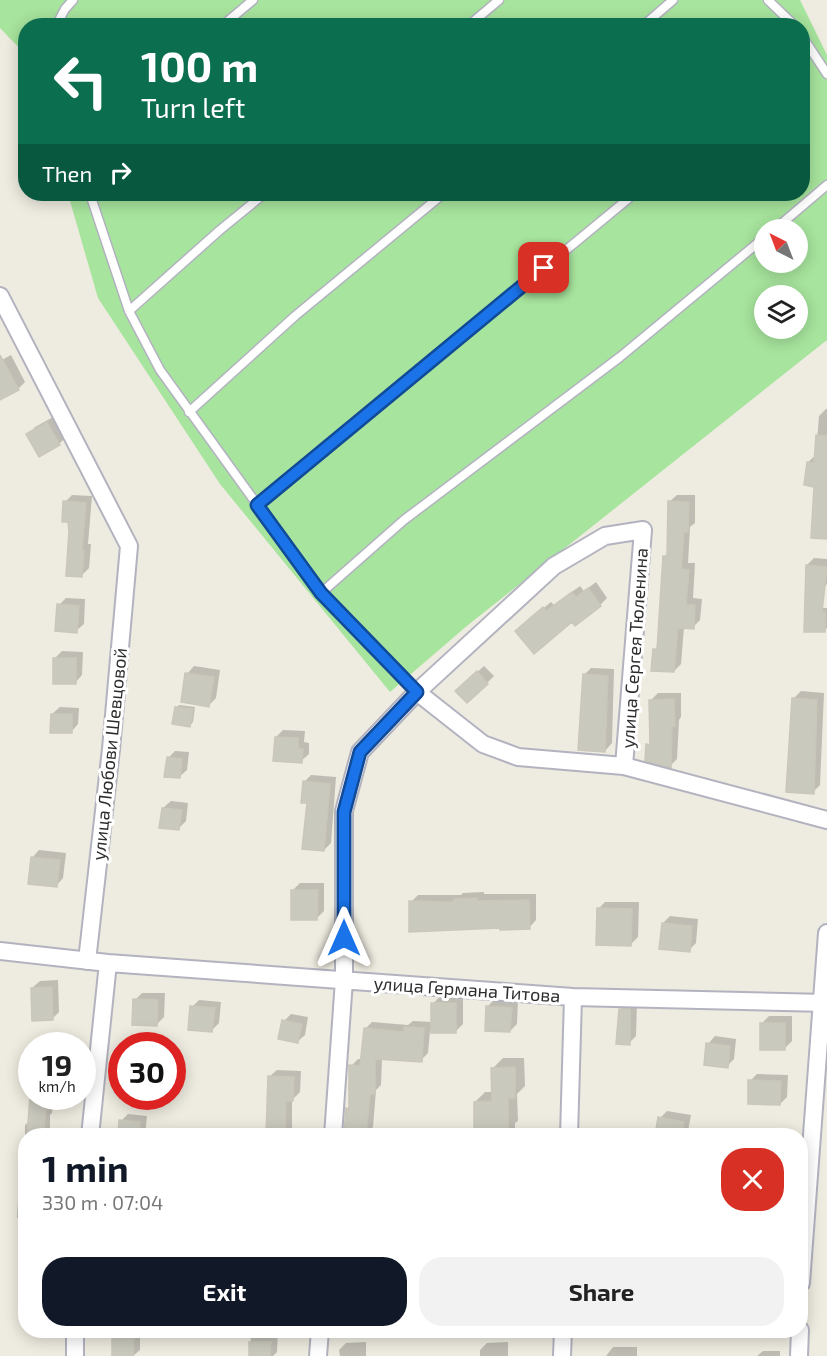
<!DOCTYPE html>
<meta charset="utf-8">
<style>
body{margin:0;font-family:"Exo 2",sans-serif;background:#f2f2f2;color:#222;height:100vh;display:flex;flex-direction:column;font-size:22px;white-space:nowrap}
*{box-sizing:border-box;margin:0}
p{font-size:20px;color:#767676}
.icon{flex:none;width:33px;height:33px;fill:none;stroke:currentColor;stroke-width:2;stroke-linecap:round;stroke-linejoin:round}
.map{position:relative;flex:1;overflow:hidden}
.panel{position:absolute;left:18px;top:1128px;width:790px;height:210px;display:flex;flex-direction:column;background:#fff;border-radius:24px;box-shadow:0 3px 15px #0003}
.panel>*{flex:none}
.guide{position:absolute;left:18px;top:18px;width:792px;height:183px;border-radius:24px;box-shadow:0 3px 15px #0003;background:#0b6e4f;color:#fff;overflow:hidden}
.needle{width:39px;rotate:318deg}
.buttons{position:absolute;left:754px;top:219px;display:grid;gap:12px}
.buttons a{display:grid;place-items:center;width:54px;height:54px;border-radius:50%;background:#fff;box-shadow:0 3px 15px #0003;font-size:30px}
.speed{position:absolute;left:18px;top:1032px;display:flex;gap:12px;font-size:30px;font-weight:700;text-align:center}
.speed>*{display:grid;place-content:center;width:78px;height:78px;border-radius:50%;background:#fff;box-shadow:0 3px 15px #0003;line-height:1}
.speed small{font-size:15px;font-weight:400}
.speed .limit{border:9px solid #d22;background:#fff;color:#111}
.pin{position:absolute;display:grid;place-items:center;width:51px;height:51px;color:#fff;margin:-26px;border-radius:12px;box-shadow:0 3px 9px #0006}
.me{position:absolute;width:66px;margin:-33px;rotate:0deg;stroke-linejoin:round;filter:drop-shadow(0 0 4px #0008)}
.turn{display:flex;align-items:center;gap:21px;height:126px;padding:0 24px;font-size:27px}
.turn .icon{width:78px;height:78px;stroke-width:2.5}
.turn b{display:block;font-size:42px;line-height:51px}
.then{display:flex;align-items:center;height:57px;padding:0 24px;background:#0003;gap:12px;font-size:22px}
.round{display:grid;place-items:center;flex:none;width:63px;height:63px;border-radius:24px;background:#f2f2f2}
.summary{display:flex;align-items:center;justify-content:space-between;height:102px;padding:0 24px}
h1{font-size:36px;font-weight:700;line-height:45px;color:#111827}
.button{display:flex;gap:12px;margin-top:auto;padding:12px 24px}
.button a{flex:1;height:69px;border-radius:24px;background:#111827;color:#fff;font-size:24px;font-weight:700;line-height:69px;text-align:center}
.button a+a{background:#f2f2f2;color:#222}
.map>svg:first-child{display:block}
.green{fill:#a7e49d;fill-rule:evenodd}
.shadow{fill:#0003}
.building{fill:#cac9be;stroke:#cac7b9;stroke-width:1.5}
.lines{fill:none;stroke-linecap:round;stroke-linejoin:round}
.service-casing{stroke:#b3b3c0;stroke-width:11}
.minor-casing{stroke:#b3b3c0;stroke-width:20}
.service{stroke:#fff;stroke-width:8}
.minor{stroke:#fff;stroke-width:16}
.route-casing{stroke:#114b97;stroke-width:15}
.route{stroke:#1a73e8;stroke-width:10}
.labels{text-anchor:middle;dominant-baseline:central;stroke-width:6;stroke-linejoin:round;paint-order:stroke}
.street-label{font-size:18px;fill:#2d2d2d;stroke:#fff}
</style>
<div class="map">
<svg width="827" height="1356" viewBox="0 0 827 1356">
<rect width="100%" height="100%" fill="#eeebe0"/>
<!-- green -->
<path class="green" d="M0 0H800L827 55V340L468 625 390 692 220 484 98 298 68 194H802V26H26L25 54 0 28ZM765 230H798V262H765ZM765 296H798V328H765Z"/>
<!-- shadow -->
<path class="shadow" d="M11 355 25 382 18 389 0 399V361Z
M826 409H827V538L816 485 808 462 816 455 819 416Z
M55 416 66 437 59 444 28 435 35 427Z
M72 495 92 496 88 544H91L89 568 82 575 65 502Z
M677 495H695V523L690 527 688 563H695L693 598 702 599 700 620 693 627H684L681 664 674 671 654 650 659 645 665 557 668 553 669 502Z
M814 558 827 559V584L824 587H805L807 565Z
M596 582 607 598 600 605 573 620 524 624 551 602 554 605 580 586 584 591Z
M66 598 85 599 84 624 76 631 59 605Z
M812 608H827V628L825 630Z
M62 651 83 652 82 675 75 683 55 658Z
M194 666 220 670 216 698 209 705 187 674Z
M484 666 494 676 487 683 464 684Z
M591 668 614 669 612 743 605 751 584 675Z
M801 691 824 693 820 785 813 792 794 698Z
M658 693H681V717L679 720 677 759 670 766 648 745 651 742V700Z
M179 705 195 707 193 722 190 725 176 708Z
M60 707 79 708 78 724 71 732 52 714Z
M283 730 305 731 304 742 309 743V754L301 761 276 737Z
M175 751 189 752 187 770 179 777 168 758Z
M311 775 336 777 331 843 324 850 304 782Z
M171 801 188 803 186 821 178 829 163 808Z
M39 850 66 853 63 878 56 886 32 858Z
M300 883H324V911L317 918 293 890Z
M484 892V894H536V920L529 928 411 902 418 895H461L463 893Z
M605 902H639L638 937 631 944 598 909Z
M670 916 698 919 696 943 689 950 663 923Z
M58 980 59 1012 52 1019 32 988 40 981Z
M142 993H165L164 1017 157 1024 135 1000Z
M440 996H463V1024L456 1031H430L428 1053 421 1060 382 1058 381 1085 376 1090 373 1127 366 1135 347 1109 350 1106 351 1066 358 1059H363L365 1029 372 1022 408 1025 413 1021 433 1022V1004Z
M199 1000 221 1002 219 1023 212 1030 192 1007Z
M494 1000 518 1001 517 1024 510 1031 487 1007Z
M628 1002H637L636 1036 629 1043 621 1009Z
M291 1014 308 1017 305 1035 297 1042 284 1021Z
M769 1016H792V1041L785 1048 762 1023Z
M715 1036 736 1039 734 1059 727 1066 708 1044Z
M503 1058H524L525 1086 517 1094 518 1121 515 1123V1136H485L475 1102 485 1092H493V1068Z
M277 1070 301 1071 300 1092 292 1100V1136H266L269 1077Z
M757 1074 788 1075 787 1097 780 1104 750 1081Z
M32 1096H54L52 1113 50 1115V1136H26L25 1144V1125L30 1121Z
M667 1111 691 1115 687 1136H657L660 1118Z
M128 1114 147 1116 145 1136H120L121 1121Z
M765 1132 786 1134 785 1136H761Z
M26 1173V1311H20L19 1287 22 1284 19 1218H17L19 1180Z
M251 1330H278L277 1352 273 1356H250Z
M121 1331 140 1332V1350L133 1356H113L114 1338Z
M366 1342V1356H340L339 1350 346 1343Z
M508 1342V1356H480V1350L487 1343Z
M613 1347H637V1356H606Z
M763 1351H780V1356H757Z"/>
<!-- building -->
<path class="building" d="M0 355 19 390 0 400Z
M47 422 60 445 39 457 26 434Z
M816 435 827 436V539L811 538 814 487 804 485 807 462 814 463Z
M63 501 86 503 82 551H84L82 577 66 576 69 531 68 522H62Z
M668 501 689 502 688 532H684L681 569 689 570 686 605H695L694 629 678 628 674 672 651 671 653 649 657 650 663 556H667Z
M806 565 827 567 822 612H825V632H804Z
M588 588 601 606 575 626 572 622 534 654 515 631 543 607 546 611 572 592 576 597Z
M57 604 79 606 77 633 55 631Z
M53 658H76V684H53Z
M477 671 488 684 467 703 455 691Z
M185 673 214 677 209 707 181 702Z
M583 674 608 676 605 752 578 750Z
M792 698 817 700 814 794 786 792Z
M674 699 675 726H672L671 768 645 761 646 744 650 745 649 700Z
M175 707 193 709 190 727 172 724Z
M51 714H72V733H50Z
M275 737 298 738V749H303L302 763 273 761Z
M167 757 182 759 180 778 164 777Z
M303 781 330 784 324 851 302 849 307 803H301Z
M162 808 182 810 179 830 159 828Z
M31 857 60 860 57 887 28 884Z
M291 890H318L317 920H291Z
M477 898V901L529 900 530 929 500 930V928L409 932V901L454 902V899Z
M597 908 632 909 631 946 596 945Z
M662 923 692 926 690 952 659 949Z
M52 987 53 1020 32 1021 31 988Z
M133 999 158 1000 157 1026 132 1025Z
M431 1003H456V1033H431Z
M190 1006 215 1008 212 1032 188 1030Z
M486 1006 512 1008 510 1032 485 1031Z
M619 1009H630V1045L616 1044Z
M282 1020 302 1024 298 1043 278 1039Z
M760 1023H785V1050H760Z
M404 1027 424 1028 422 1062 375 1059V1094H370L366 1136 344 1134 346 1108 349 1109V1065L360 1066 364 1028 404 1032Z
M706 1043 730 1046 728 1068 704 1065Z
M515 1067V1098H508V1133H474V1102L492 1101 491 1068Z
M268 1076 294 1077 293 1101H286L285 1136H266Z
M748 1080 781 1081 780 1105 748 1104Z
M30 1096H48L43 1136H27Z
M658 1117 684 1122 682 1136H655Z
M119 1120 140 1122 139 1136H118Z
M112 1338H134L133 1356H112Z
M249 1342H271L270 1356H249Z"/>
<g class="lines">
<!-- service casing -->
<g class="service-casing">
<path id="service" d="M768 0 795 26
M56 26 65 9 73 0
M222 26 253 0
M468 26 499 0
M643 26 673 0
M802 36 827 74
M90 194 129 311 160 370 321 593 417 692
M774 230 827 185
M129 311 220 230 264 194
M189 412 295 316 443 194
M257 505 634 194
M321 593 404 520 620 357 765 237"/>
</g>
<!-- minor casing -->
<g class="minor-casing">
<path id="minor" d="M0 296 129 546 111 749 87 961
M417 692 483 744 518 757 624 766 827 820
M0 951 108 963 573 997 827 1003
M90 1136 108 963
M333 1136 344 980V811L360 752 417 692 554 566 605 536 643 530 624 766
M569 1136 573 997
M801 1283 827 933
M75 1330V1356
M318 1356 320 1330
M562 1356 563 1330
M799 1356 800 1330"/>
</g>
<!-- service -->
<use href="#service" class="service"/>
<!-- minor -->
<use href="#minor" class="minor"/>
</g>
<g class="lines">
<!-- route casing -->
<g class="route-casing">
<path id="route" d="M344 938V812L360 752 417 692 321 593 257 505 544 268"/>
</g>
<!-- route -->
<use href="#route" class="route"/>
</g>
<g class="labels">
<!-- street labels -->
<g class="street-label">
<text transform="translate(634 648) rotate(-86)">улица Сергея Тюленина</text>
<text transform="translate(109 754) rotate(-84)">улица Любови Шевцовой</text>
<text transform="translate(467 989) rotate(4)">улица Германа Титова</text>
</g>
</g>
</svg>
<div class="buttons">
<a><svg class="needle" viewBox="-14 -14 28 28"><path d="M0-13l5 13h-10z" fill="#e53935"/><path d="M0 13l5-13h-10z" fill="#767676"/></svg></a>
<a><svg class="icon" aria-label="layers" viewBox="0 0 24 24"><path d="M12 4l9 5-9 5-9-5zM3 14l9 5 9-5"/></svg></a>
</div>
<div class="speed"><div>19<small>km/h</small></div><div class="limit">30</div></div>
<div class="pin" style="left:544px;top:268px;background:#d93025"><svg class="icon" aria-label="arrive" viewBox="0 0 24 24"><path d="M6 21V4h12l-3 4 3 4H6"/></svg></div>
<svg class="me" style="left:344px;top:938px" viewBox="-20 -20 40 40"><path d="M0-17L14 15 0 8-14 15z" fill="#1a73e8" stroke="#fff" stroke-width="4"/></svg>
<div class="guide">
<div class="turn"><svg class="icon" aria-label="left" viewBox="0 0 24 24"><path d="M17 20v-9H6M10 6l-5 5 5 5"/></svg><div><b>100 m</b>Turn left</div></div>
<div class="then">Then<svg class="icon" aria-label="right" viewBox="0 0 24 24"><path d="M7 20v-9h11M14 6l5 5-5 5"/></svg></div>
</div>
<section class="panel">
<div class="summary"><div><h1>1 min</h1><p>330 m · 07:04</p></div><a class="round" style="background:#d93025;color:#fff"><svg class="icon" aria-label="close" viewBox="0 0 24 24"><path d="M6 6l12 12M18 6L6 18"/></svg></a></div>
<div class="button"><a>Exit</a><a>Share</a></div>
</section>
</div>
